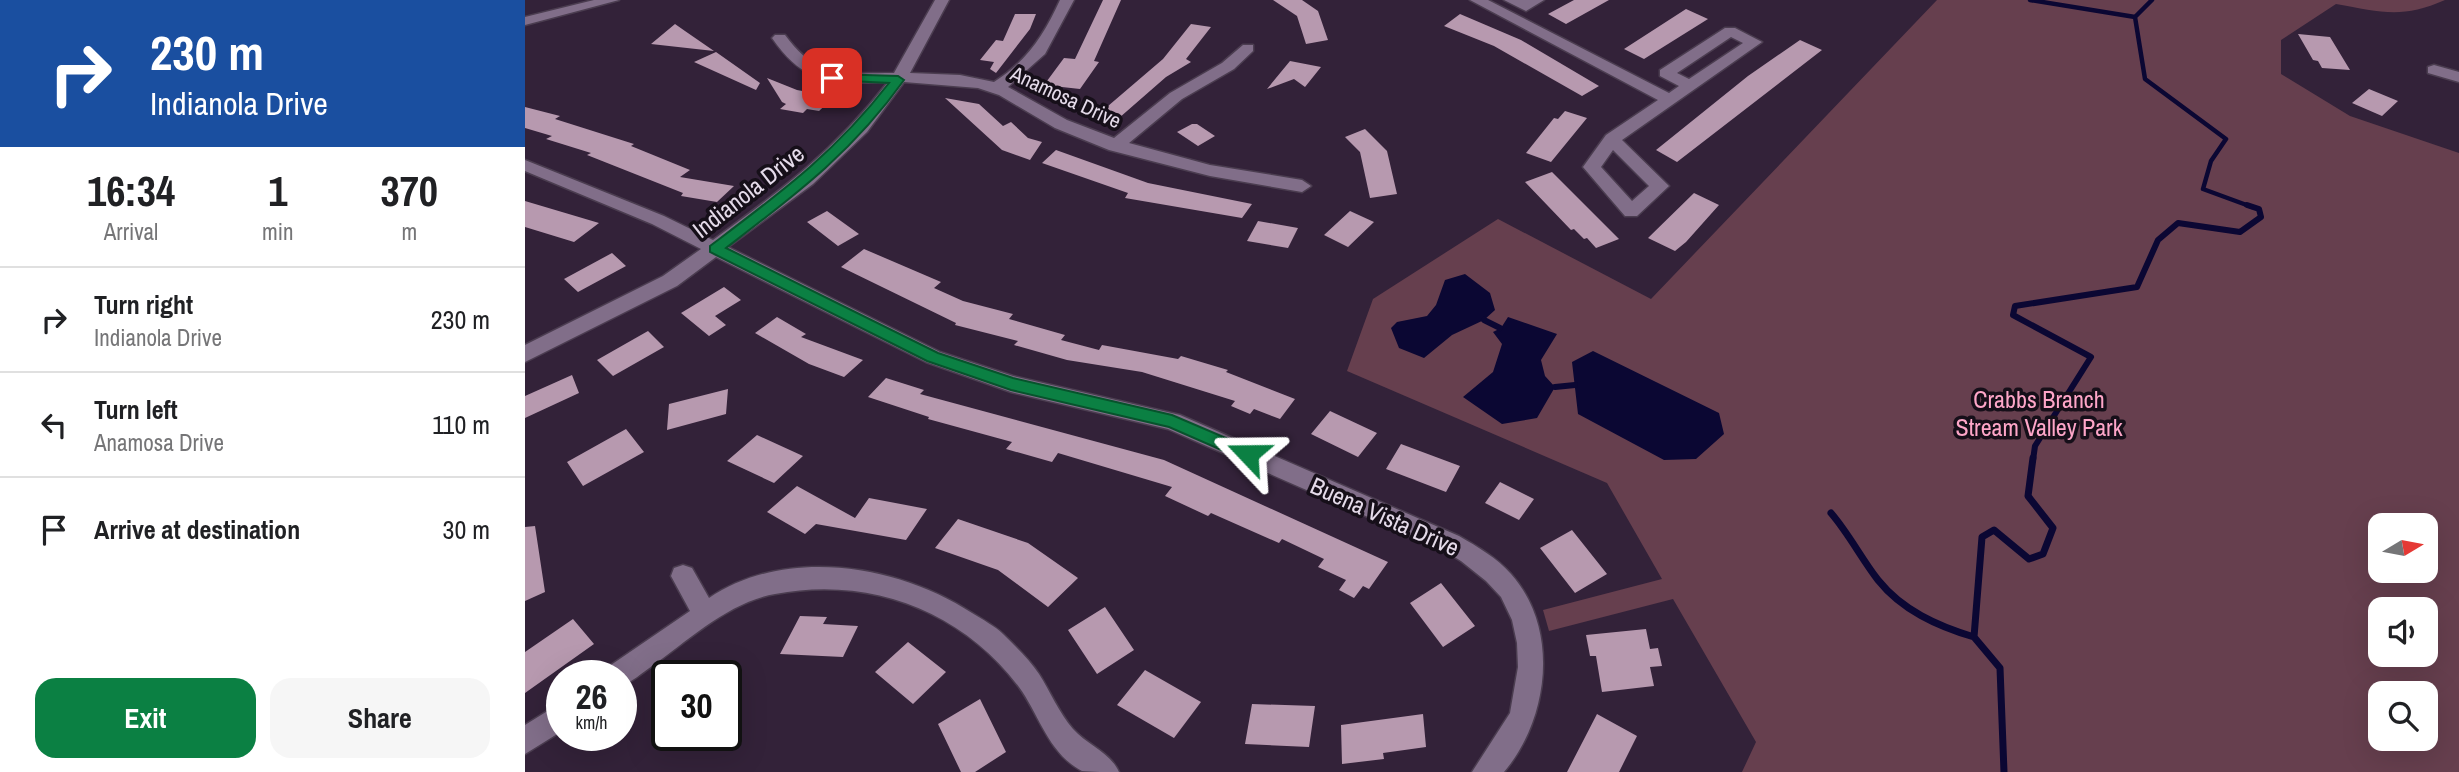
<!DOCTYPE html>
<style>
body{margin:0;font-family:"Archivo Narrow",sans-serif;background:#f6f6f6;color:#202124;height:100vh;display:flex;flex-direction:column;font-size:26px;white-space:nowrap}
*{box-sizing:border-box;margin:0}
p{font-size:23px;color:#757577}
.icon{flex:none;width:38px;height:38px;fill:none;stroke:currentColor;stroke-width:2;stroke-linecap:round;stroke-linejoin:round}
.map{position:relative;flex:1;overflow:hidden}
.sheet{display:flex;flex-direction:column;background:#fff;width:525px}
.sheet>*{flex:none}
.guide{background:#1a4fa0;color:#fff;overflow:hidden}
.needle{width:46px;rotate:80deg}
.tools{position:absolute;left:1843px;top:513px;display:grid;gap:14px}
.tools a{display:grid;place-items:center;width:70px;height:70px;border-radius:14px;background:#fff;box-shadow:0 7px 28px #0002;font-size:35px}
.speed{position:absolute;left:21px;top:660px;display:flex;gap:14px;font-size:35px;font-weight:700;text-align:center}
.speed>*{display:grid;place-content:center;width:91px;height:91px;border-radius:50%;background:#fff;box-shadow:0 7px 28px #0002;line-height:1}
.speed small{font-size:18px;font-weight:400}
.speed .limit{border:4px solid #111;border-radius:10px;background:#fff;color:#111}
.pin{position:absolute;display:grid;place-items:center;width:60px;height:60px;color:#fff;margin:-30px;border-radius:14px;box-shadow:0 4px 10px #0006}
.me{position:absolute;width:77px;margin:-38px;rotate:293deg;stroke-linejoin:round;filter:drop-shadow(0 0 5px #0008)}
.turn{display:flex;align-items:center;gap:24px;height:147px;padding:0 35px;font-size:32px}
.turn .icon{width:91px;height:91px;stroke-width:2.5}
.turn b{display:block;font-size:49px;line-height:60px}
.eta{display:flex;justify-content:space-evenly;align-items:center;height:119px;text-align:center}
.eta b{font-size:42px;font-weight:800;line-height:49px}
.action{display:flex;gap:14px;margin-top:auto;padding:14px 35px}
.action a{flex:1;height:80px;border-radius:21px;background:#0b8043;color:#fff;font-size:28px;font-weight:800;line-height:80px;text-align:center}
.action a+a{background:#f6f6f6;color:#202124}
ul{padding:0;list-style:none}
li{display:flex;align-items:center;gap:21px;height:105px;padding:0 35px;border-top:2px solid #e0e0e0}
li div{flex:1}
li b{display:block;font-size:26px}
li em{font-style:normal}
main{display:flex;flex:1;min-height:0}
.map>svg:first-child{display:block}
.green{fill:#663f4e;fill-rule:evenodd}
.water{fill:#0b0733}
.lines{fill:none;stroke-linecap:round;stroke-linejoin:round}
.stream-far2{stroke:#0b0733;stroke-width:4.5}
.stream-far1{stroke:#0b0733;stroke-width:6}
.stream{stroke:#0b0733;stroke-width:7}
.building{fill:#b799af}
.minor-casing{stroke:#4b3d50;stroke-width:3}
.minor{fill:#816e89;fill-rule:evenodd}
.route{fill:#0b8043;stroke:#07532c;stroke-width:2}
.labels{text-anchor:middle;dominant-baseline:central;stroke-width:7;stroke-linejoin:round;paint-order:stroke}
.far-street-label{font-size:21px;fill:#e5dbea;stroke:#160f19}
.street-label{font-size:24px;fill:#e5dbea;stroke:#160f19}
.park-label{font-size:24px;fill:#fea6c8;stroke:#160f19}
</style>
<main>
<section class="sheet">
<div class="guide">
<div class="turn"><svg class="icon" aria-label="right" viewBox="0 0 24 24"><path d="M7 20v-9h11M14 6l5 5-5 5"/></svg><div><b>230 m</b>Indianola Drive</div></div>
</div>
<div class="eta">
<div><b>16:34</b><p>Arrival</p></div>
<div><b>1</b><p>min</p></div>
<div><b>370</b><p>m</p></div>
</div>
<ul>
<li><svg class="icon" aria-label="right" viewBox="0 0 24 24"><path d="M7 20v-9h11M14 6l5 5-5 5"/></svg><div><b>Turn right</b><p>Indianola Drive</p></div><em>230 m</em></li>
<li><svg class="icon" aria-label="left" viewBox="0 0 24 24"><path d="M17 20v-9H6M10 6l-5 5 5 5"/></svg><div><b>Turn left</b><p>Anamosa Drive</p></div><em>110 m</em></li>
<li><svg class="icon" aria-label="arrive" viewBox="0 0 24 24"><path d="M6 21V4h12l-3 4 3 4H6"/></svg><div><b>Arrive at destination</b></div><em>30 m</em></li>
</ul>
<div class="action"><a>Exit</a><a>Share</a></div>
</section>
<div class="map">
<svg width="1934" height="772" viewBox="0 0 1934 772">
<rect width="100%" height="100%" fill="#332239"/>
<!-- green -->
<path class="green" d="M1412 0H1920C1877 19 1856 12 1811 4L1756 40V74L1825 116 1934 153V772H1217L1231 742 1148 599 1024 631 1018 610 1137 579 1082 483 822 371 848 299 973 219 1126 299ZM1855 525H1900V570H1855ZM1855 609H1900V654H1855ZM1855 693H1900V738H1855Z"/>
<!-- water -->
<path class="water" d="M940 274 965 293 970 310 959 320 927 335 899 358 874 348 866 328 872 322 902 316 911 305 920 280Z
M983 317 1032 334 1016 360 1020 376 1030 387 1012 418 977 424 938 397 968 372 977 344 968 332 976 328Z
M1068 351 1194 413 1199 434 1171 459 1139 460 1053 414 1047 362Z"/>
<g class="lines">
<!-- stream-far2 -->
<path class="stream-far2" d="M1505 0 1610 17
M1627 0 1610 17 1620 79 1701 139 1686 161 1678 189 1727 207"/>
<!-- stream-far1 -->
<path class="stream-far1" d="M959 320 975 328
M1030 387 1050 385
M1508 460 1510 446 1566 357 1488 315 1490 306 1612 287 1633 240 1653 223 1715 232 1736 217 1734 209 1722 205"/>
<!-- stream -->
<path class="stream" d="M1306 513C1324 534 1336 558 1353 580 1377 610 1412 626 1449 637
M1479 772 1475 668 1449 637 1457 537 1469 530 1504 559 1518 554 1528 528 1503 496 1508 458"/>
</g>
<!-- building -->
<path class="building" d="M578 0H596L569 61 574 62 555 89 519 85 539 58 550 59Z
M748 0H777L793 11 803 40 781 44 772 16Z
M1049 0H1084L1041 24 1023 14Z
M1161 9 1183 19 1119 59 1099 49Z
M490 14H511L505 29 471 73 465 69 469 62 455 60 471 40 478 41Z
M935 14 996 40 1074 86 1057 96 969 46 919 26Z
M150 24 160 31 189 51 126 44Z
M666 24 686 27 661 59 666 62 641 77 594 118 576 112 638 59Z
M1773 34 1805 37 1825 70 1797 68 1793 61 1788 60Z
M1275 40 1297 50 1152 162 1131 150 1223 76Z
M191 52 235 83 231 90 169 62Z
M765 61 796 67 780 87 769 79 742 89Z
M242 78 272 90 309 97 294 111 282 109 278 113 255 109 261 104 257 102Z
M1844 89 1873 101 1857 116 1827 103Z
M420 98 454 104 478 126 486 122 503 138 517 142 505 160 477 150Z
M0 107 35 116 30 119 109 144 106 146 165 170 155 177 209 186 192 202 156 196 158 193 62 155 66 153 21 139 27 136 0 128Z
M1040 111 1062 118 1026 162 1001 153 1029 118 1033 119Z
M667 124H672L690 136 673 146 652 132Z
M840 129 862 151 872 194 845 198 835 152 820 137Z
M531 150 623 183 727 204 717 218 600 198 603 193 517 163Z
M1027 172 1094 239 1071 248 1062 238 1059 239 1049 229 1046 230 1000 182Z
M1169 193 1194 205 1161 242 1150 251 1123 238Z
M0 201 74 223 49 242 0 227Z
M302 211 334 234 313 246 282 222Z
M825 211 849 222 823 247 799 235Z
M733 221 773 228 763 248 722 241Z
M339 249 416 282 409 288 438 301 488 314 484 319 540 335 536 340 574 350 577 345 653 359 656 356 703 370 701 372 770 399 755 419 729 409 725 414 706 406 710 401 617 372 542 360 489 345 493 341 430 325 431 323 316 267Z
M87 253 101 266 53 292 39 279Z
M199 287 216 300 190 316 201 325 184 336 156 313Z
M252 317 281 334 276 337 338 360 319 377 284 364 230 333Z
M123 331 139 347 88 376 72 360Z
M47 375 54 393 0 418V396Z
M361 378 399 390 395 394 639 460 863 562 844 589 838 586 829 598 814 590 821 580 793 567 799 559 757 539 754 543 686 513 683 516 640 496 647 487 533 453 527 462 481 449 487 442 403 419 404 417 343 397Z
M203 389 201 414 142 430 144 404Z
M805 411 852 433 833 457 786 434Z
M101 429 119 452 58 486 42 462Z
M232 435 278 456 249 483 202 461Z
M876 444 935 466 921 492 861 469Z
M975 482 1009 499 994 520 960 503Z
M272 486 330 518 344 498 402 509 381 540 291 524 280 534 242 512Z
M433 519 503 543 553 578 523 607 473 570 410 548Z
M10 526 20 592 0 601V527Z
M1047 530 1082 574 1050 593 1015 548Z
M916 583 950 626 918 647 885 603Z
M580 607 609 650 572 674 543 630Z
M275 616 302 617 298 624 333 626 318 657 255 654Z
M48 619 69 644 0 693V652Z
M1121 629 1125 649 1133 648 1137 666 1125 667 1129 686 1077 692 1071 656H1065L1061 635Z
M383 642 421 672 388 704 350 672Z
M620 670 676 702 649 738 592 705Z
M455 699 481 752 450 772H436L413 724Z
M727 704 790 706 784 747 720 744Z
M898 714 901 747 858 753 859 759 817 764 816 725Z
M1072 714 1112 736 1094 772H1042Z"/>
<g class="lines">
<!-- minor casing -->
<g class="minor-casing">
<path id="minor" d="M69 0H94L0 25V17Z
M410 0H424L385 73 435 75 469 82C502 61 519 35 535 0H549L520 54 483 87 542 120 589 138 645 93 697 63 718 45H728V51L709 69 657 99 604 143 685 165 777 180 786 186 777 192 685 176 584 150 530 128 474 95 453 88 379 82 342 132 288 184 203 247 415 352 488 376 655 415 934 536C953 547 972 558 986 574 1035 629 1024 719 979 772H947L985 713 993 667 992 643 987 620 976 597 961 581 936 561 918 550 643 429 486 392 401 362 191 257 152 286 0 362V345L138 276 176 249 127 224 0 171V160L139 216 188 240C258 189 309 151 363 82 308 83 281 87 247 38L250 35H260C293 80 318 73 369 73Z
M945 0H963L1144 93 1154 86 1135 76V70L1200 28H1210L1237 42 1097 140 1144 186 1112 216H1100L1058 167 1081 135 1133 100ZM1206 37 1218 43 1164 79 1152 73ZM1088 150 1124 186 1107 201 1076 167Z
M979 0H1019L1001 11Z
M1909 65 1934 72V82L1903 73V67Z
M158 565 167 568 184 598C261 546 374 565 447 613 458 620 470 626 478 634 490 646 505 660 514 674 525 691 534 713 548 729 562 745 585 752 594 772 584 772 566 772 557 771 523 753 515 716 494 687 436 610 344 576 250 594 204 602 164 640 127 666 117 673 107 682 96 686V676H79L83 667 165 611 146 576 149 568Z
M37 702V731L0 754V725Z"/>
</g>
<!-- minor -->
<use href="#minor" class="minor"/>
</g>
<!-- route -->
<path class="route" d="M307 74 373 76 379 80C328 152 270 195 201 248L413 353 488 378 647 415 729 450 731 454 729 459H717L644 427 486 390 402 361 185 252V246C255 193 310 153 364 83L303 80 301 78Z"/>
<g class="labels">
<!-- far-street labels -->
<g class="far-street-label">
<text transform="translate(541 97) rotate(25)">Anamosa Drive</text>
</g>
<!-- street labels -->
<g class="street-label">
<text transform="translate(223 191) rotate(-38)">Indianola Drive</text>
<text transform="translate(860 516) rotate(24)">Buena Vista Drive</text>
</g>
<!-- park labels -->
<g class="park-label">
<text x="1514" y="399">Crabbs Branch<tspan x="1514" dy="28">Stream Valley Park</tspan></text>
</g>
</g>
</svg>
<div class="tools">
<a><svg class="needle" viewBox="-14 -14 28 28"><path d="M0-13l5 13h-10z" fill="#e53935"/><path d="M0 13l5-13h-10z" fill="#757577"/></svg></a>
<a><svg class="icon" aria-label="sound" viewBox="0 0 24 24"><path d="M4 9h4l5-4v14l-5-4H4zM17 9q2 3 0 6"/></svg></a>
<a><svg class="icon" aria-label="search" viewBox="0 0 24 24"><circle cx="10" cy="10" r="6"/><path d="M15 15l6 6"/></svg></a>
</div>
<div class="speed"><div>26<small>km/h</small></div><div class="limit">30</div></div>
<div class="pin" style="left:307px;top:78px;background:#d93025"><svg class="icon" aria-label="arrive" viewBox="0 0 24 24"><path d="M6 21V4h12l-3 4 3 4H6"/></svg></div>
<svg class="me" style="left:723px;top:454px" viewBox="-20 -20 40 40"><path d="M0-17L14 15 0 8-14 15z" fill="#0b8043" stroke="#fff" stroke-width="4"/></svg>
</div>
</main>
